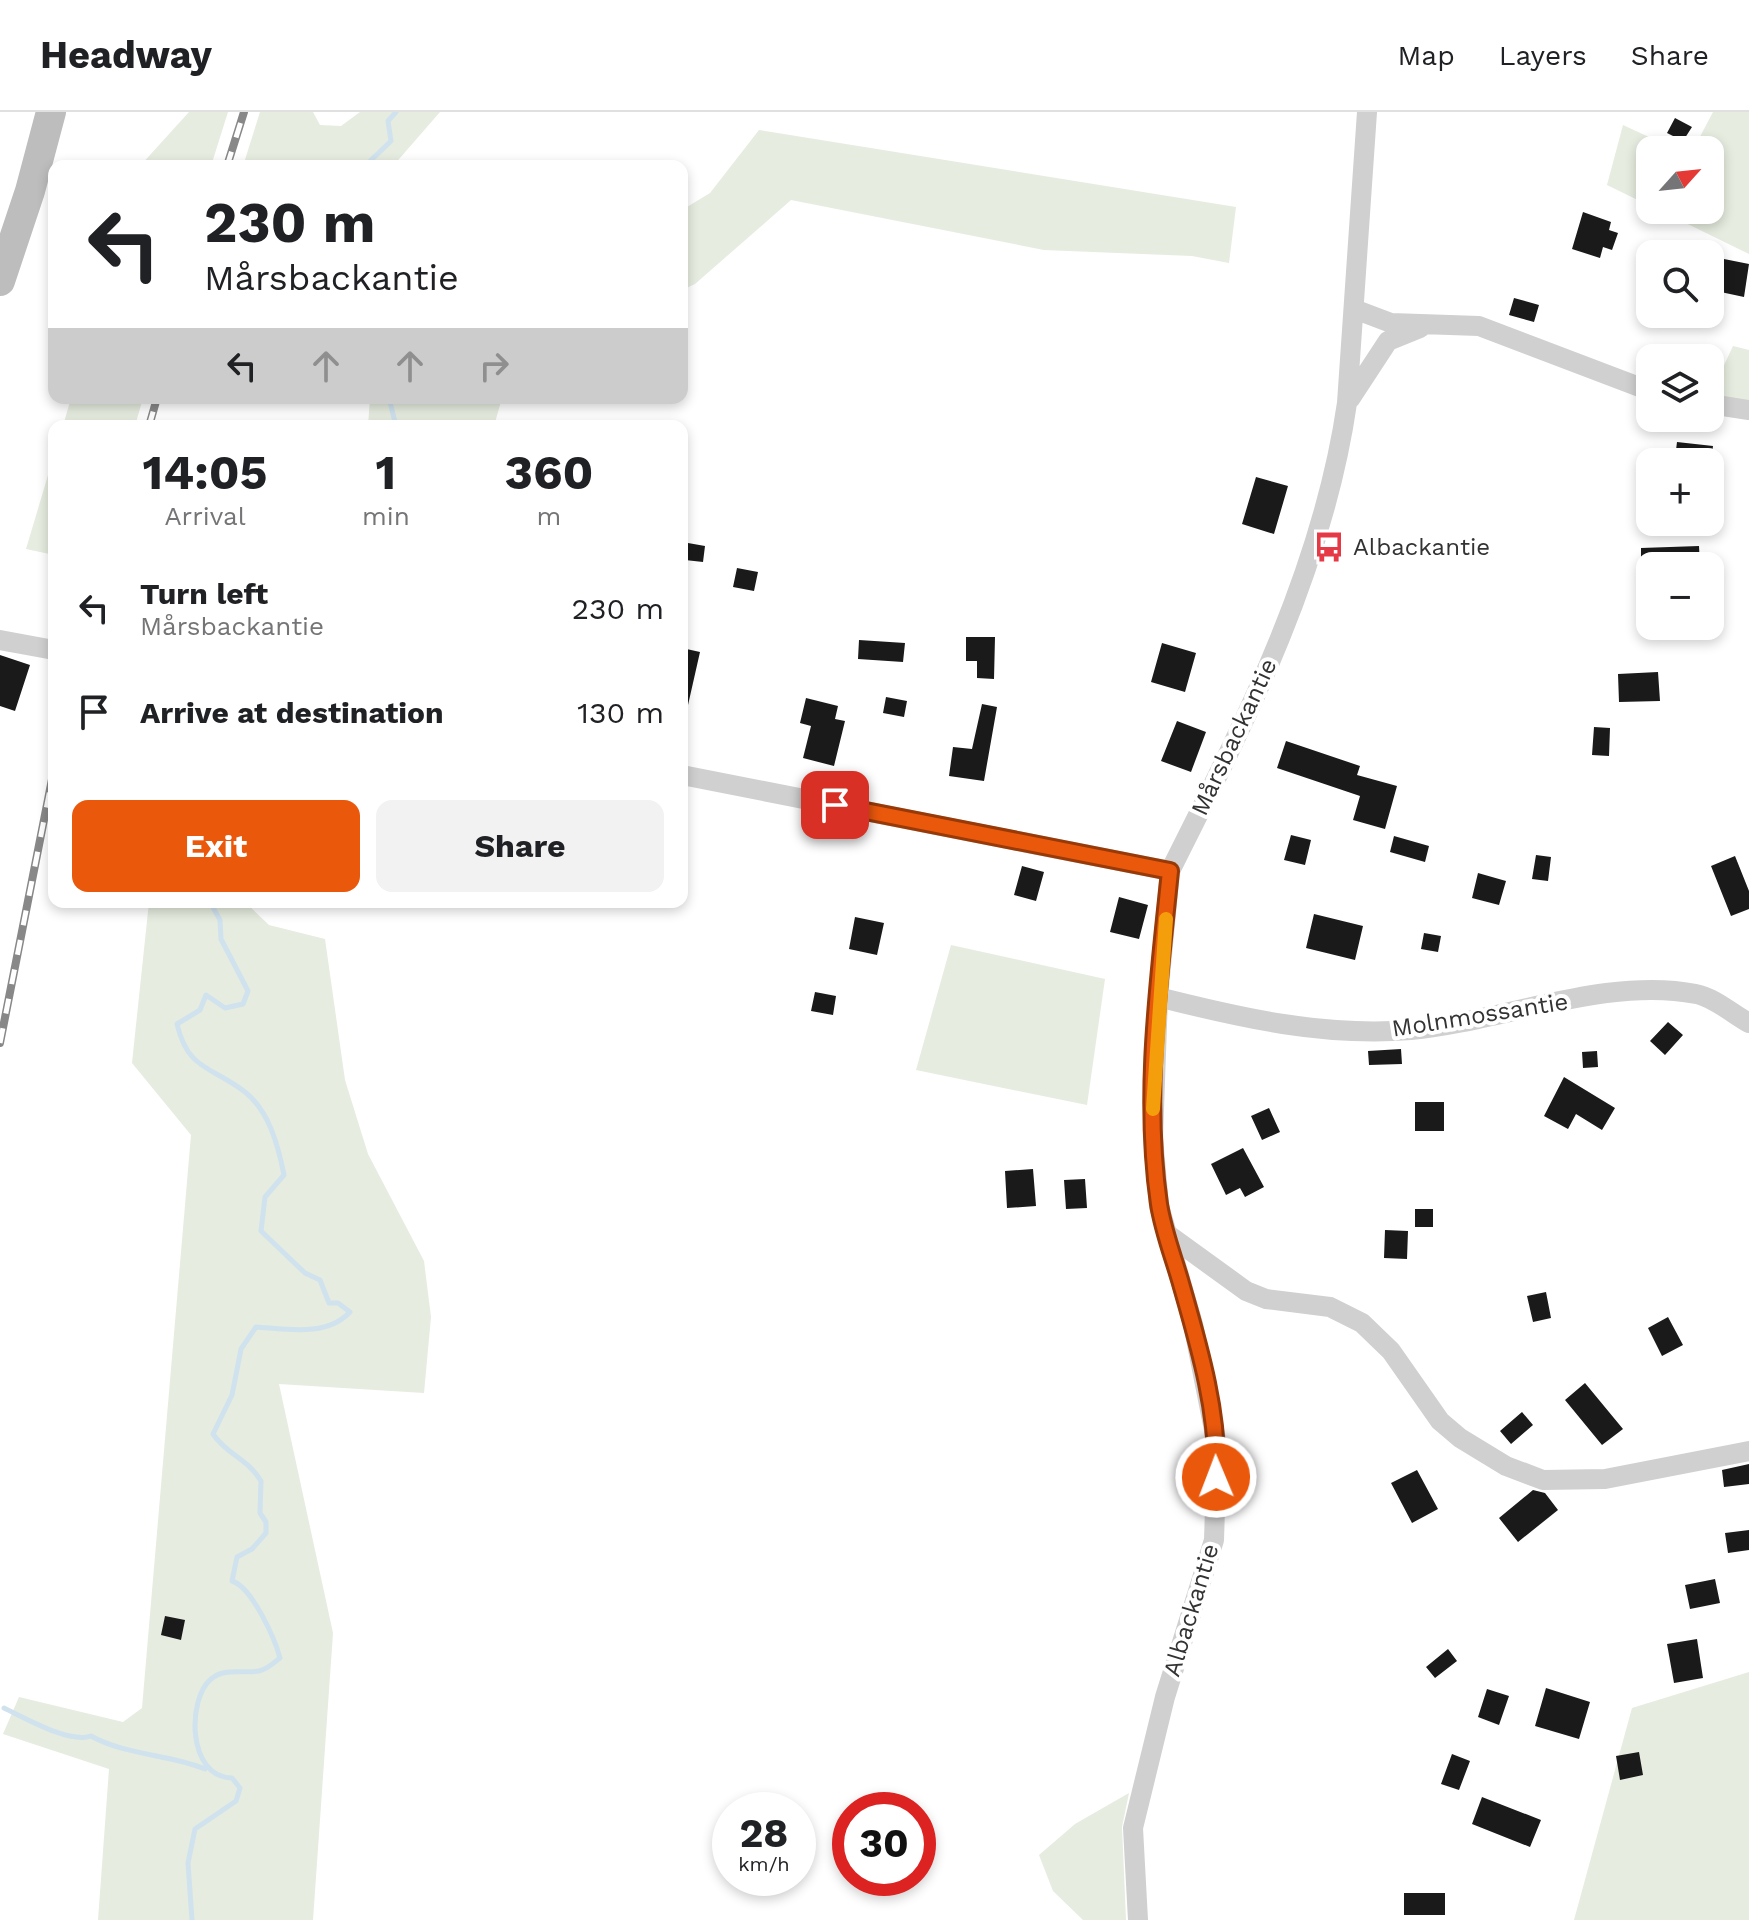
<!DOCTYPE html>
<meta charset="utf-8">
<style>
body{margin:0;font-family:"Work Sans",sans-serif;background:#f2f2f2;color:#202124;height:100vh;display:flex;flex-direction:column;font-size:30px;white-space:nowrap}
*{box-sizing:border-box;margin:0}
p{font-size:26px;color:#757577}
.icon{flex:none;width:44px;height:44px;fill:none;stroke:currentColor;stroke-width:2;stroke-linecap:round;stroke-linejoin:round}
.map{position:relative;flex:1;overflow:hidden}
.drawer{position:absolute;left:48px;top:308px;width:640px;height:488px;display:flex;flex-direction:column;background:#fff;border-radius:16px;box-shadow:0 4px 12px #0003}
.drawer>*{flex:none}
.guide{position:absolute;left:48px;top:48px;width:640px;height:244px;border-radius:16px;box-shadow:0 4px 12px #0003;background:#fff;color:#202124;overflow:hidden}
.needle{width:52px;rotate:63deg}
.fabs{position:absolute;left:1636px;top:24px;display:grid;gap:16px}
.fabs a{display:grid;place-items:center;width:88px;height:88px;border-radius:16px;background:#fff;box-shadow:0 4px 12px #0003;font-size:40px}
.speed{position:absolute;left:712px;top:1680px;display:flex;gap:16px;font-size:40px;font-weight:700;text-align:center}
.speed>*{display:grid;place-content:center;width:104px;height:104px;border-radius:50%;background:#fff;box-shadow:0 4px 12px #0003;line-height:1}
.speed small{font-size:20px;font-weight:400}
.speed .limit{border:12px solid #d22;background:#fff;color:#111}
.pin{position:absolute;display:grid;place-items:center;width:68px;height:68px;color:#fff;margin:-34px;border-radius:16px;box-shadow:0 4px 12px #0006}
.me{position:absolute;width:88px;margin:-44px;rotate:359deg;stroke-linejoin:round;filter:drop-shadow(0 0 6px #0008)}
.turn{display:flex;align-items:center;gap:28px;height:168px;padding:0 24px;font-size:36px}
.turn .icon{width:104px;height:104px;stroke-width:2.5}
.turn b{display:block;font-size:56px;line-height:68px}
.lanes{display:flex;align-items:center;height:76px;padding:0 24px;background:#0003;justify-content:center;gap:40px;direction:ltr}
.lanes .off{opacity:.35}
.eta{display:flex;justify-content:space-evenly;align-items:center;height:136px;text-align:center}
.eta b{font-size:48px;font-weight:700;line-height:56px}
.primary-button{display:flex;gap:16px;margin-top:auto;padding:16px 24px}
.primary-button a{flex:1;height:92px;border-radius:16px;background:#ea580c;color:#fff;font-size:32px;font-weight:700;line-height:92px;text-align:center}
.primary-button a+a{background:#f2f2f2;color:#202124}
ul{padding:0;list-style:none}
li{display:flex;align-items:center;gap:24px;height:104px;padding:0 24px}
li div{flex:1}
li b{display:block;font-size:30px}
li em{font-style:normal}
header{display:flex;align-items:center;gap:48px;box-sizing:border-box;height:112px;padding:0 40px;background:#fff;border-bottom:2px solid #e0e0e0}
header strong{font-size:38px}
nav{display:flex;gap:44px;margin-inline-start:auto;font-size:28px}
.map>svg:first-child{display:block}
.green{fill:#e6ecdf}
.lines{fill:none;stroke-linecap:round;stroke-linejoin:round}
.stream{stroke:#cfe2ee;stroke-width:5}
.building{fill:#1a1a1a}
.street{stroke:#d0d0d0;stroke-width:20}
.secondary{stroke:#bdbdbd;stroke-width:30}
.rail-casing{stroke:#888;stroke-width:8}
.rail{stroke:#fff;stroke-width:5;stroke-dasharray:15;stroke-linecap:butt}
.route-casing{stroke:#983908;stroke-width:20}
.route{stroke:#ea580c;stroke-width:14}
.slow{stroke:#f59e0b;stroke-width:14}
.labels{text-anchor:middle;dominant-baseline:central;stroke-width:8;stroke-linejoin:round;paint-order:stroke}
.poi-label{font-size:24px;fill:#333;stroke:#fff;text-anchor:start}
.street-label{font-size:24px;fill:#333;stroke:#fff}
</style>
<header>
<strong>Headway</strong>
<nav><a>Map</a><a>Layers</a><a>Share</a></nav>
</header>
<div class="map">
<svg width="1749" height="1808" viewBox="0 0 1749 1808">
<rect width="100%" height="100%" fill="#fff"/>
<!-- green -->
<path class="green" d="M189 0H228L211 54H140Z
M260 0H313L320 13 341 14 360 0H440L393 54H292L278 48 270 54H243Z
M1713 0H1749V142L1659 98H1710V38H1693Z
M1623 13 1677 38H1650V94L1607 73Z
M759 18 1236 95 1229 151 1192 144 1044 138 791 88 695 172 682 178V98L710 81Z
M1733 234 1749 238V290L1710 283Z
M71 286H143L135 314H63Z
M370 286H502L494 314H368Z
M54 343V443L26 437Z
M149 790H245L269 813 325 827 345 968 368 1042 424 1149 431 1205 424 1281 279 1272 333 1521 313 1808H98L109 1657 3 1622 19 1585 123 1610 142 1596 191 1023 132 951Z
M951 833 1105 867 1087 993 916 958Z
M1749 1560V1808H1574L1632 1596Z
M1129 1681 1122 1715 1126 1808H1083L1053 1779 1039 1743 1075 1712Z"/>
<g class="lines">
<!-- stream -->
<path class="stream" d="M365 54 391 29 388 9 396 0
M389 286 396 314
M4 1596C25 1606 70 1632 91 1624 127 1644 170 1642 205 1657
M192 1808 188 1751 195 1717 236 1689 240 1676 232 1666C187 1665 187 1587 211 1567 226 1555 242 1562 259 1559 266 1558 274 1551 280 1546 275 1527 252 1475 232 1469L237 1445 252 1437 266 1421V1410L260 1401 261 1369C246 1345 227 1343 213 1322L232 1283 241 1237 256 1215C287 1217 327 1225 350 1200L338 1191H329L320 1168 305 1161 261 1119 265 1085 284 1063C278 1033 269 999 245 980 212 954 188 959 177 912L200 898 206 883 225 896 243 892 248 879 221 827 220 808 210 790"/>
</g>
<!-- building -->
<path class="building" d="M1675 6 1692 15 1683 29 1667 21Z
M1583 100 1611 110 1609 118 1618 121 1612 138 1603 135 1600 146 1572 137Z
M1724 147 1749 152 1744 185 1716 179Z
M1514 186 1539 193 1534 210 1509 203Z
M1677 330 1713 334 1711 350 1675 346Z
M1256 365 1288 374 1274 422 1242 412Z
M688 431 705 434 703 450 685 448Z
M1699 434 1700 454H1641V436Z
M737 456 758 460 754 479 733 475Z
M966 525H995L994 567 977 566V549H966Z
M859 528 905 531 903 550 858 547Z
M1162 531 1196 541 1185 580 1151 570Z
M682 536 700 540 688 593 682 592Z
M0 543 30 553 15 599 0 594Z
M1658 560 1660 589 1619 590 1618 562Z
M886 585 907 589 904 605 883 601Z
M806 586 838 594 835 607 845 609 834 654 803 646 811 614 800 611Z
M982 592 997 595 984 669 949 664 953 635 972 637Z
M1177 609 1206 620 1191 660 1161 649Z
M1594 615 1610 616 1609 644 1592 643Z
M1286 629 1360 654 1357 663 1397 674 1385 717 1353 708 1360 684 1277 656Z
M1291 723 1311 728 1305 753 1284 748Z
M1394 724 1429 734 1425 750 1390 740Z
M1536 743 1551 745 1548 769 1532 767Z
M1735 744 1749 779V797L1731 804 1711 754Z
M1022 754 1044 760 1036 789 1014 783Z
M1478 761 1506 769 1499 793 1472 786Z
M1119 785 1148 793 1139 827 1110 820Z
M1314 802 1363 814 1355 848 1306 836Z
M855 805 884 811 877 843 849 837Z
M1424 821 1441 824 1438 840 1421 837Z
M815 880 836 884 833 903 811 899Z
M1668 910 1683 923 1665 943 1650 929Z
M1401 937 1402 952 1369 953 1368 939Z
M1597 939 1598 955 1583 956 1582 940Z
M1564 965 1615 996 1602 1018 1576 1002 1568 1017 1544 1004Z
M1415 990H1444V1019H1415Z
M1269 996 1280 1020 1262 1028 1251 1004Z
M1243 1036 1264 1075 1245 1085 1240 1076 1226 1083 1211 1052Z
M1033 1057 1036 1094 1007 1096 1005 1059Z
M1085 1067 1087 1096 1066 1097 1064 1068Z
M1415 1097H1433V1115H1415Z
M1385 1118 1408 1119 1407 1147 1384 1146Z
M1546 1180 1551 1206 1533 1210 1527 1184Z
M1668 1205 1683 1233 1662 1244 1648 1216Z
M1585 1271 1623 1317 1602 1333 1565 1288Z
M1522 1300 1533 1313 1511 1332 1500 1319Z
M1749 1352V1372L1724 1375 1722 1358Z
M1417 1358 1438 1397 1412 1411 1391 1371Z
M1533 1378 1545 1381 1558 1398 1518 1430 1499 1406Z
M1749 1418V1438L1728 1441 1725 1421Z
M1715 1467 1720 1491 1690 1497 1685 1473Z
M165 1504 185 1508 181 1528 161 1523Z
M1697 1527 1703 1566 1674 1571 1667 1532Z
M1448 1537 1457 1549 1435 1566 1426 1555Z
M1546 1576 1590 1590 1579 1627 1535 1614Z
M1487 1577 1509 1584 1499 1613 1478 1605Z
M1639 1640 1643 1663 1620 1668 1616 1644Z
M1452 1642 1470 1649 1459 1678 1441 1672Z
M1482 1685 1541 1708 1530 1735 1472 1712Z
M1404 1781H1445V1803H1404Z"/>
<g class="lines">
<!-- street -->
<path class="street" d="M1354 197 1391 211 1479 214 1650 279
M1350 287 1388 229 1420 216
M1710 292 1749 298
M0 528 54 538
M682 663 1170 759C1245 610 1323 458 1347 291L1367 0
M1158 885C1241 906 1324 925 1411 918 1500 910 1607 864 1696 882 1713 885 1733 902 1749 911
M1166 1121 1246 1179 1266 1187 1330 1195 1362 1211 1391 1239 1440 1309 1460 1326 1506 1354 1543 1368 1605 1367 1749 1339
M1138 1808 1133 1716 1165 1585 1214 1428 1217 1333 1193 1212 1159 1094 1153 1026 1158 885 1170 759"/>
<!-- secondary -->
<path class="secondary" d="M0 169 30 79 51 0"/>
<!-- rail casing -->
<g class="rail-casing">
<path id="rail" d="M227 54 244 0
M149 314 157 286
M0 931 54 657"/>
</g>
<!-- rail -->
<use href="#rail" class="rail"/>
</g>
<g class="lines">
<!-- route casing -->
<g class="route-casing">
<path id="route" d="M835 693 1170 759C1159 869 1143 982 1159 1092 1163 1118 1173 1144 1180 1168 1198 1231 1219 1300 1216 1365"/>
</g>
<!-- route -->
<use href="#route" class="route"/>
<!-- slow -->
<path class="slow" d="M1153 997 1166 807"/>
</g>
<!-- icons -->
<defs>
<g id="bus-bare" transform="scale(2.4)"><path d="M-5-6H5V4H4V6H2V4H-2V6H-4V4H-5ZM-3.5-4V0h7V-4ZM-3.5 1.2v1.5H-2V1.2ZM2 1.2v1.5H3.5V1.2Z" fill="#e63946" stroke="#fff" stroke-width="2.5" paint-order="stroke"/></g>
</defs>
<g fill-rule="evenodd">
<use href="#bus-bare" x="1329" y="435"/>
</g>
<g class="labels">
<!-- poi labels -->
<g class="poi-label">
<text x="1353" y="435">Albackantie</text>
</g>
<!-- street labels -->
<g class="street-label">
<text transform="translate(1234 625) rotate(-65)">Mårsbackantie</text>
<text transform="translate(1480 903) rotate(-9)">Molnmossantie</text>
<text transform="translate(1191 1498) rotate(-73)">Albackantie</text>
</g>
</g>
</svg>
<div class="fabs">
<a><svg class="needle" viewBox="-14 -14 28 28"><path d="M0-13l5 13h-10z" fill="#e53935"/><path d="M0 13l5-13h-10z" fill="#757577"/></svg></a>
<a><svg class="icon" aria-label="search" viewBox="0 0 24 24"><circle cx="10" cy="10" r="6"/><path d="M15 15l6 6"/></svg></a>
<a><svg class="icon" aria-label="layers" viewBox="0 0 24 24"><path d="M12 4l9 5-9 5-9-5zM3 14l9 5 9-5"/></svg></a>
<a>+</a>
<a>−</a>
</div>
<div class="speed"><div>28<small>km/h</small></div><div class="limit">30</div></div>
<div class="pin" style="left:835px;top:693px;background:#d93025"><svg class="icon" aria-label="arrive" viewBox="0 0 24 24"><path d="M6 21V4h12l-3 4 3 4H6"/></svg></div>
<svg class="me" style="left:1216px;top:1365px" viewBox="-20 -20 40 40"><circle r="17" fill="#ea580c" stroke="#fff" stroke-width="3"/><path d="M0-11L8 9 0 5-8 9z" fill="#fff"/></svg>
<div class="guide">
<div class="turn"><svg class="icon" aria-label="left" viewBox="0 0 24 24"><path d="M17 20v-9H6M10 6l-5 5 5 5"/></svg><div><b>230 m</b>Mårsbackantie</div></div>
<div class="lanes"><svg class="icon" aria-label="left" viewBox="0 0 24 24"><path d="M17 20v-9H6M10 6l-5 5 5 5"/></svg><svg class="icon off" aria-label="ahead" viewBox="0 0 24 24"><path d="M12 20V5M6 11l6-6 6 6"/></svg><svg class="icon off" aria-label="ahead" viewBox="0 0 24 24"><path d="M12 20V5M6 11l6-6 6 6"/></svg><svg class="icon off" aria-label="right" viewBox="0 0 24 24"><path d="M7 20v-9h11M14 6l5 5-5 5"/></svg></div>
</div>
<section class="drawer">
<div class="eta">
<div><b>14:05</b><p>Arrival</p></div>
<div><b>1</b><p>min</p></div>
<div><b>360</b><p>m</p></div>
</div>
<ul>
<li><svg class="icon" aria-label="left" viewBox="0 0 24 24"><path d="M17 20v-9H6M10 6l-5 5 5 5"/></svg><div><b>Turn left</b><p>Mårsbackantie</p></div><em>230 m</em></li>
<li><svg class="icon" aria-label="arrive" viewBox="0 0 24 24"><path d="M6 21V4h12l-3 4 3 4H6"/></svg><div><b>Arrive at destination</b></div><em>130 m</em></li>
</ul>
<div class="primary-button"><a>Exit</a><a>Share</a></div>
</section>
</div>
